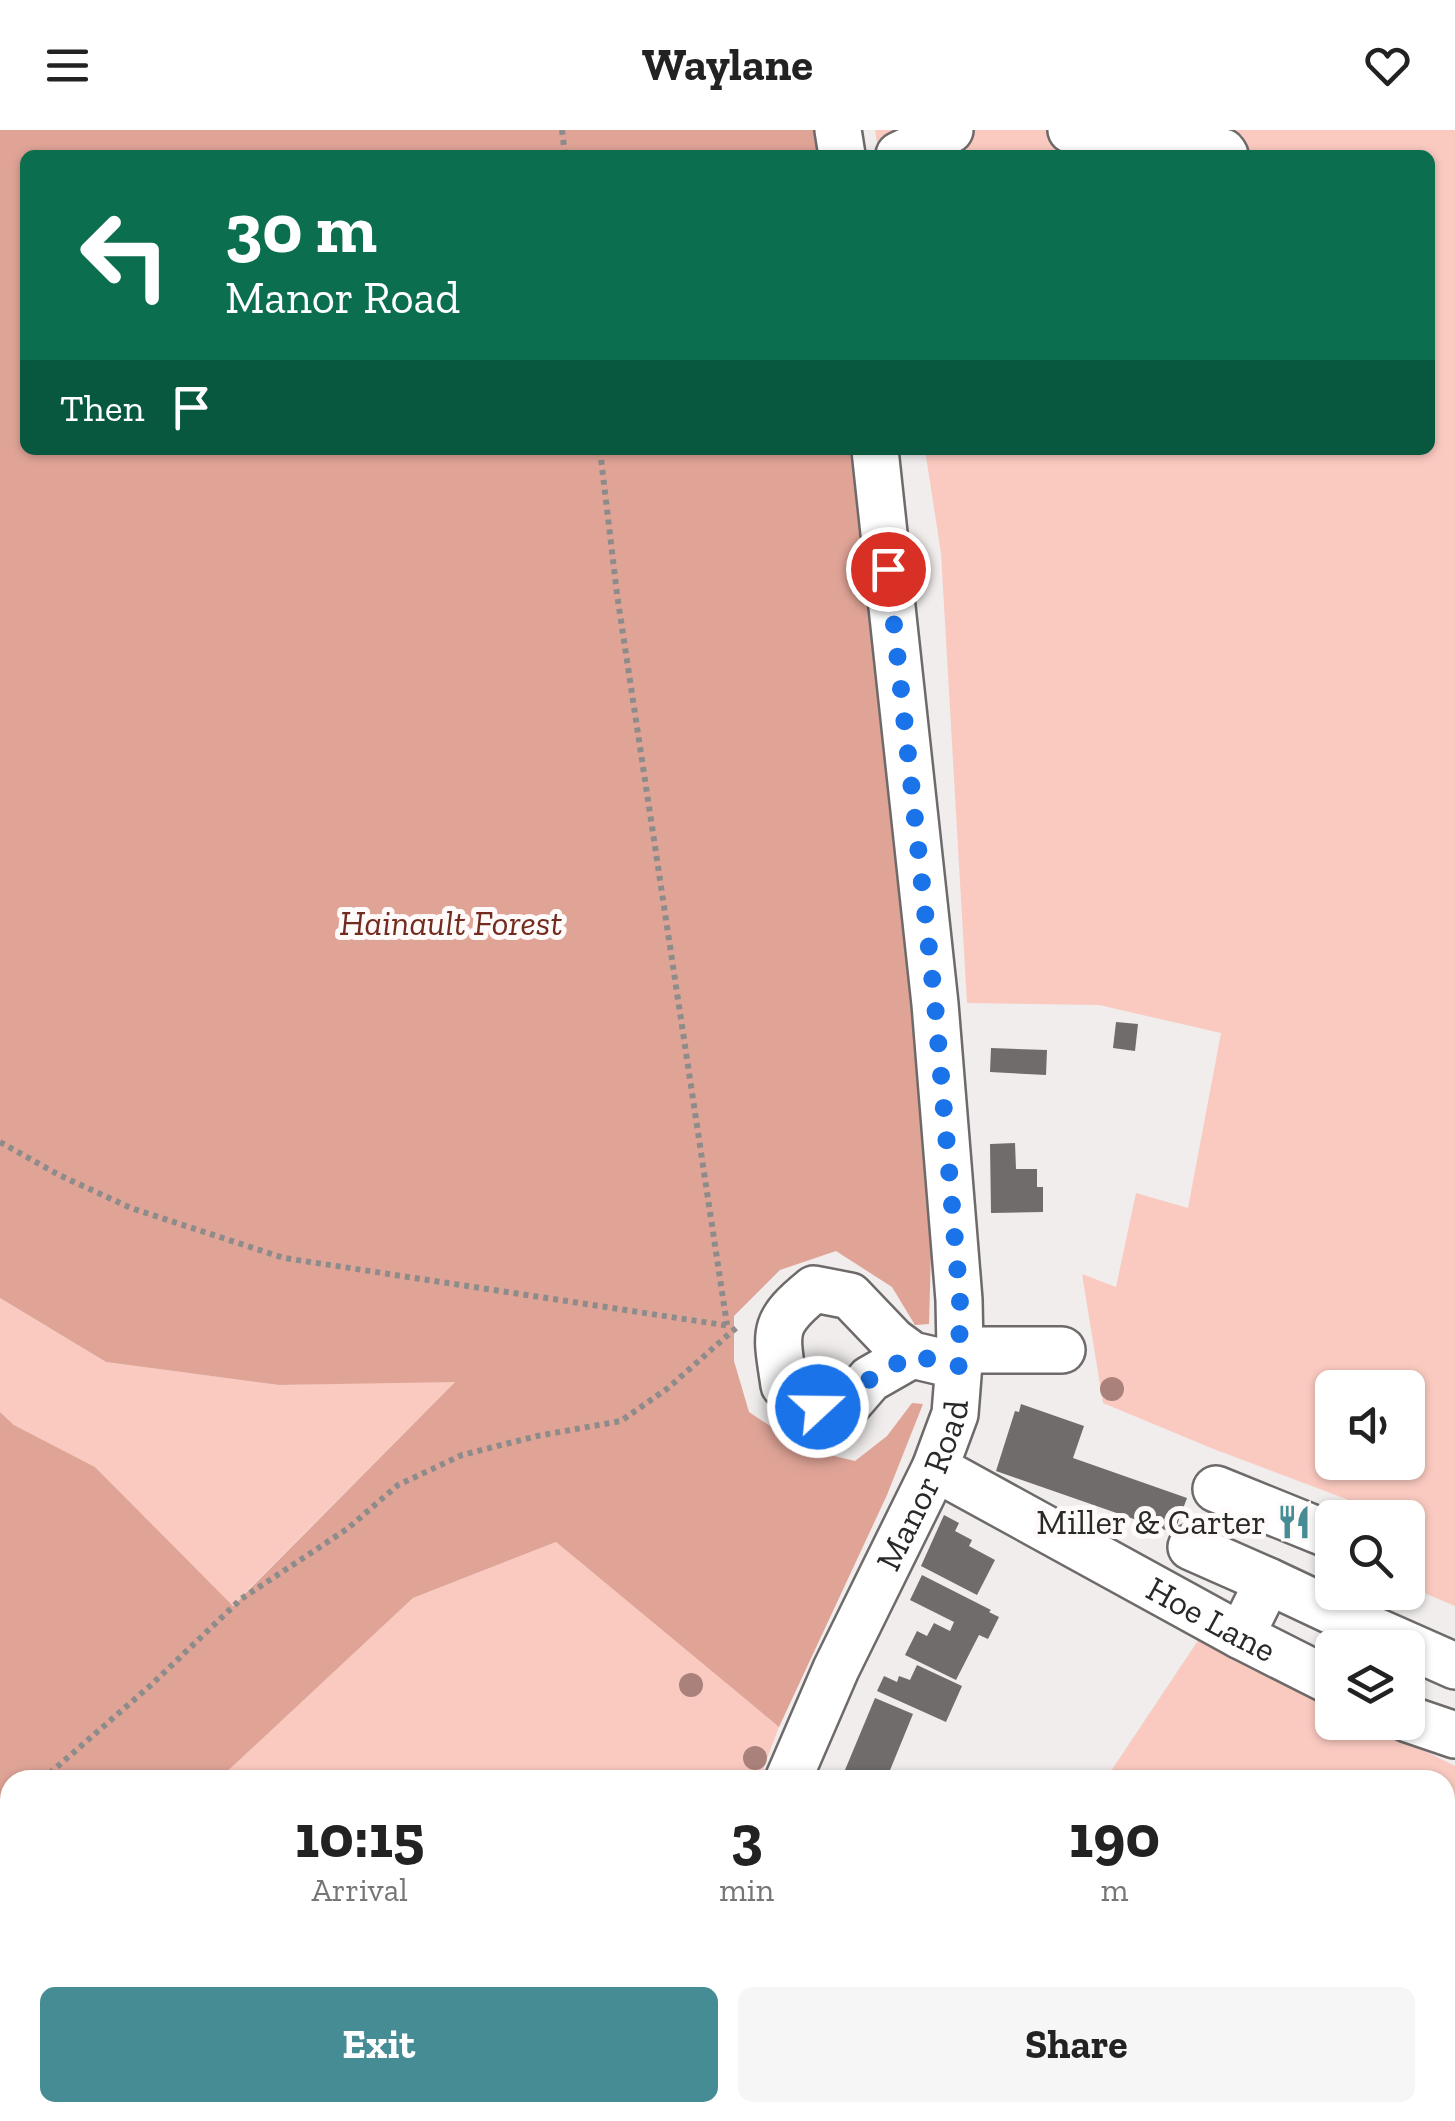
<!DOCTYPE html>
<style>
body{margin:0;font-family:"Zilla Slab",serif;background:#f6f6f6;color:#222;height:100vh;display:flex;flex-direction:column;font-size:38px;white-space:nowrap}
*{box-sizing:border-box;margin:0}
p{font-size:32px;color:#767676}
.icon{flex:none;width:55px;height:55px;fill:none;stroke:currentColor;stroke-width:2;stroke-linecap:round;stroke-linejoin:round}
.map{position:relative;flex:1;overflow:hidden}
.drawer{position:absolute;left:0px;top:1640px;width:1455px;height:352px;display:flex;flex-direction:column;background:#fff;border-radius:30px 30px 0 0;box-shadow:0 2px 8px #0004}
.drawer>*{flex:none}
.guide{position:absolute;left:20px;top:20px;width:1415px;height:305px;border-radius:15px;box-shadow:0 2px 8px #0004;background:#0b6e4f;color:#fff;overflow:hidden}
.buttons{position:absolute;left:1315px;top:1240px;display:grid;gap:20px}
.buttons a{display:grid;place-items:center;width:110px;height:110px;border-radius:15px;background:#fff;box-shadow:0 2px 8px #0004;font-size:50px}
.pin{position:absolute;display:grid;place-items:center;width:85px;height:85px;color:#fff;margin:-42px;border:5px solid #fff;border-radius:50%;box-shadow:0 2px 10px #0007}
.me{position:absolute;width:110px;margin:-55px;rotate:69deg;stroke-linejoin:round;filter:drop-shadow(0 0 8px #0008)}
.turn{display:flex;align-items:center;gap:35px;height:210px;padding:0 40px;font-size:45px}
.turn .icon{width:130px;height:130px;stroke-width:2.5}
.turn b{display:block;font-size:70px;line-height:85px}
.then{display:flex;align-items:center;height:95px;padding:0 40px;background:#0003;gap:20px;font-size:38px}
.eta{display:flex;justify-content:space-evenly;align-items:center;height:170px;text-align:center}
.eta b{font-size:60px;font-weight:700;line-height:70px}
.cta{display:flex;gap:20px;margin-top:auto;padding:20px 40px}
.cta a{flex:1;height:115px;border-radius:15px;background:#468c95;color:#fff;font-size:40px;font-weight:700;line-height:115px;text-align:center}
.cta a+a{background:#f6f6f6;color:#222}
header{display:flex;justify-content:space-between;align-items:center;height:130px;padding:0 40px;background:#fff;font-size:45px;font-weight:700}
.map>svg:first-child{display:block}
.green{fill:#facac0;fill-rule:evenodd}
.forest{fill:#e0a497}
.building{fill:#6f6c6b}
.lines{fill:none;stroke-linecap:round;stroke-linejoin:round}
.minor-casing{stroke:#6d6a69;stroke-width:50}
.path{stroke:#8e8c8b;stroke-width:6;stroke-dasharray:5 5;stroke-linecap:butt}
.minor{stroke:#fff;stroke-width:45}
.tree{fill:#ab827b}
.route{stroke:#1a73e8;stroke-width:18;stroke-dasharray:0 32.4}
.labels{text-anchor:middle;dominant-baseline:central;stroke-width:10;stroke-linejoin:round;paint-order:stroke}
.park-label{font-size:35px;font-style:italic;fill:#722b1e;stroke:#fefaf9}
.street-label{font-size:35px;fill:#2a2828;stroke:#fefaf9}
.poi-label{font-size:35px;fill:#2a2828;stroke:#fefaf9;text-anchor:end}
</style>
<header><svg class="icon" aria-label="menu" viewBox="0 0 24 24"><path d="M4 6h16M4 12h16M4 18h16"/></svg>Waylane<svg class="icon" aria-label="heart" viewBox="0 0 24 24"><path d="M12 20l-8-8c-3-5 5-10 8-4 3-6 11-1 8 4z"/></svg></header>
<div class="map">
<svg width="1455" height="1991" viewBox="0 0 1455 1991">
<rect width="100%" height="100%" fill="#f0edec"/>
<!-- green -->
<path class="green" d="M875 0H1455V1476L1410 1457 1424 1427 1408 1419V1388L1346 1387 1352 1373 1346 1369 1211 1318 1103 1273 1082 1144 1116 1157 1136 1063 1188 1078 1221 903 1099 875 967 873 941 423 925 320H1430V25H879ZM1332 1258H1408V1332H1332Z
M0 1168 106 1232 279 1255 456 1251 232 1476 95 1337 14 1295 0 1282Z
M556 1412 779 1597 759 1650H218L413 1468Z
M1199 1509 1332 1575V1592L1368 1593 1455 1636V1991H876L879 1982H1445V1650H1105Z
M346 1983H634L631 1991H363Z"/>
<!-- forest -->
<path class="forest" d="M0 0H820L823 25H25V320H854L933 1051 929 1194 915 1195 892 1157 836 1121 780 1140 734 1186V1231L749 1282 805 1319 855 1331 887 1306 912 1273 923 1274 887 1365 779 1597 556 1412 413 1468 218 1650H10V1982H346L363 1991H0V1282L14 1295 95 1337 233 1476 455 1252 279 1255 106 1232 0 1168Z"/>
<!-- building -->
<path class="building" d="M1116 892 1138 894 1135 921 1113 918Z
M991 918 1047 920 1046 945 990 942Z
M1015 1013 1016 1039H1037V1057H1043V1082L991 1083 990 1014Z
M1021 1274 1084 1296 1073 1328 1187 1368 1174 1403 996 1341 1015 1281 1019 1282Z
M944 1385 959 1393 955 1401 972 1410 969 1416 995 1430 977 1465 921 1436Z
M922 1445 991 1480 989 1482 999 1487 988 1509 979 1505 956 1550 905 1525 917 1501 927 1506 934 1493 950 1501 954 1492 910 1470Z
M917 1535 962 1556 946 1592 877 1561 884 1546 897 1552 899 1546 910 1550Z
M875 1568 913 1584 886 1650H847L850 1642 845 1640Z
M474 1982H513L516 1984 513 1991H490Z
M714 1982H730L758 1991H712Z"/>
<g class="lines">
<!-- minor casing -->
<g class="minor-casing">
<g id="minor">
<path d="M838 0 842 25"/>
<path d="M1071 0 1223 22 1225 25"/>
<path d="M899 25 950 0"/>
<path d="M960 1220H1062"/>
<path d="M912 1225 893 1211 850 1166 814 1159C771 1194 776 1201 784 1255L818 1277 844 1279 870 1249 912 1225 959 1236"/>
<path id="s1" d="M935 1338 1241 1506 1332 1552"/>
<path d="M1216 1359 1332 1406"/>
<path d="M1191 1417 1268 1451"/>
<path d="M1351 1490 1455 1536"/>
<path d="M1241 1506 1268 1451 1351 1490 1363 1462"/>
<path d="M1408 1589 1455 1605"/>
<path id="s2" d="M788 1650 836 1539 935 1338 955 1284 960 1220 959 1170 935 874 875 320"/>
<path d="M654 1991 657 1982"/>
</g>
</g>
<!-- path -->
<path class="path" d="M562 0 565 25
M600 320 617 464 727 1195
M0 1012 59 1045 131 1078 284 1128 730 1196
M42 1650 151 1555 241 1469 347 1399 398 1355 462 1325 537 1306 621 1291 668 1258 737 1197
M0 1689 10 1679
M0 1891 10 1902
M37 1982 43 1991
M216 1982 232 1991"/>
<!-- minor -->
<use href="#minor" class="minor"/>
</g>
<!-- trees -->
<g class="tree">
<circle cx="1112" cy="1259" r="12"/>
<circle cx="691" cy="1555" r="12"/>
<circle cx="755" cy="1628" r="12"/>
</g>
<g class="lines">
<!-- route -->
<path class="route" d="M818 1277 844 1279 870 1249 912 1225 959 1236 960 1170 935 874 888 439"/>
</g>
<!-- icons -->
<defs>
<g id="restaurant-bare" transform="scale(2.7)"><path d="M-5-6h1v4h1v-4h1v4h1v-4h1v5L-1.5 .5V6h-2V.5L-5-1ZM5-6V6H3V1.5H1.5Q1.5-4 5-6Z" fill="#468c95" stroke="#fefaf9" stroke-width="2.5" paint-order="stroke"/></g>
</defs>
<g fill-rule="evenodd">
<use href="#restaurant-bare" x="1294" y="1392"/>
</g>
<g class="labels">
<!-- park labels -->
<g class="park-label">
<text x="451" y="793">Hainault Forest</text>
</g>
<!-- street labels -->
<g class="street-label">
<text stroke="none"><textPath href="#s2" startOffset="325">Manor Road</textPath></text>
<text stroke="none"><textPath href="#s1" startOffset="315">Hoe Lane</textPath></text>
</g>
<!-- poi labels -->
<g class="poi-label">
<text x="1266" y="1392">Miller &amp; Carter</text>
</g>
</g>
</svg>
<div class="buttons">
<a><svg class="icon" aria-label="sound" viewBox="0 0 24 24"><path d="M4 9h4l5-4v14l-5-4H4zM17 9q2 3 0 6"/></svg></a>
<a><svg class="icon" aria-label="search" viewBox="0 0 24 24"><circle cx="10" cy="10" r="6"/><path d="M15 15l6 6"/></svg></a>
<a><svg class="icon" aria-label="layers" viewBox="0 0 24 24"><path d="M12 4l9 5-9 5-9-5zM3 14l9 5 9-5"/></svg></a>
</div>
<div class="pin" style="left:888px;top:439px;background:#d93025"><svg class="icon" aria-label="arrive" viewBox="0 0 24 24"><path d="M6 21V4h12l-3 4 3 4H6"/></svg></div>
<svg class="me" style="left:818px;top:1277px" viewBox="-20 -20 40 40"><circle r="17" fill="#1a73e8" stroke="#fff" stroke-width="3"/><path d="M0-11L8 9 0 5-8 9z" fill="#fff"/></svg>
<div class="guide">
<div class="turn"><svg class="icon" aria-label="left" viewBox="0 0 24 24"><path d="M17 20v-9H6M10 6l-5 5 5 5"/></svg><div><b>30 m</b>Manor Road</div></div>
<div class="then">Then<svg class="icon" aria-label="arrive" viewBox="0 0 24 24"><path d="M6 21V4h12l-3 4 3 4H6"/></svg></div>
</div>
<section class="drawer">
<div class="eta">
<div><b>10:15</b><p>Arrival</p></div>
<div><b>3</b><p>min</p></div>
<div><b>190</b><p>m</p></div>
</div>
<div class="cta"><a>Exit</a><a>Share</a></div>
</section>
</div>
